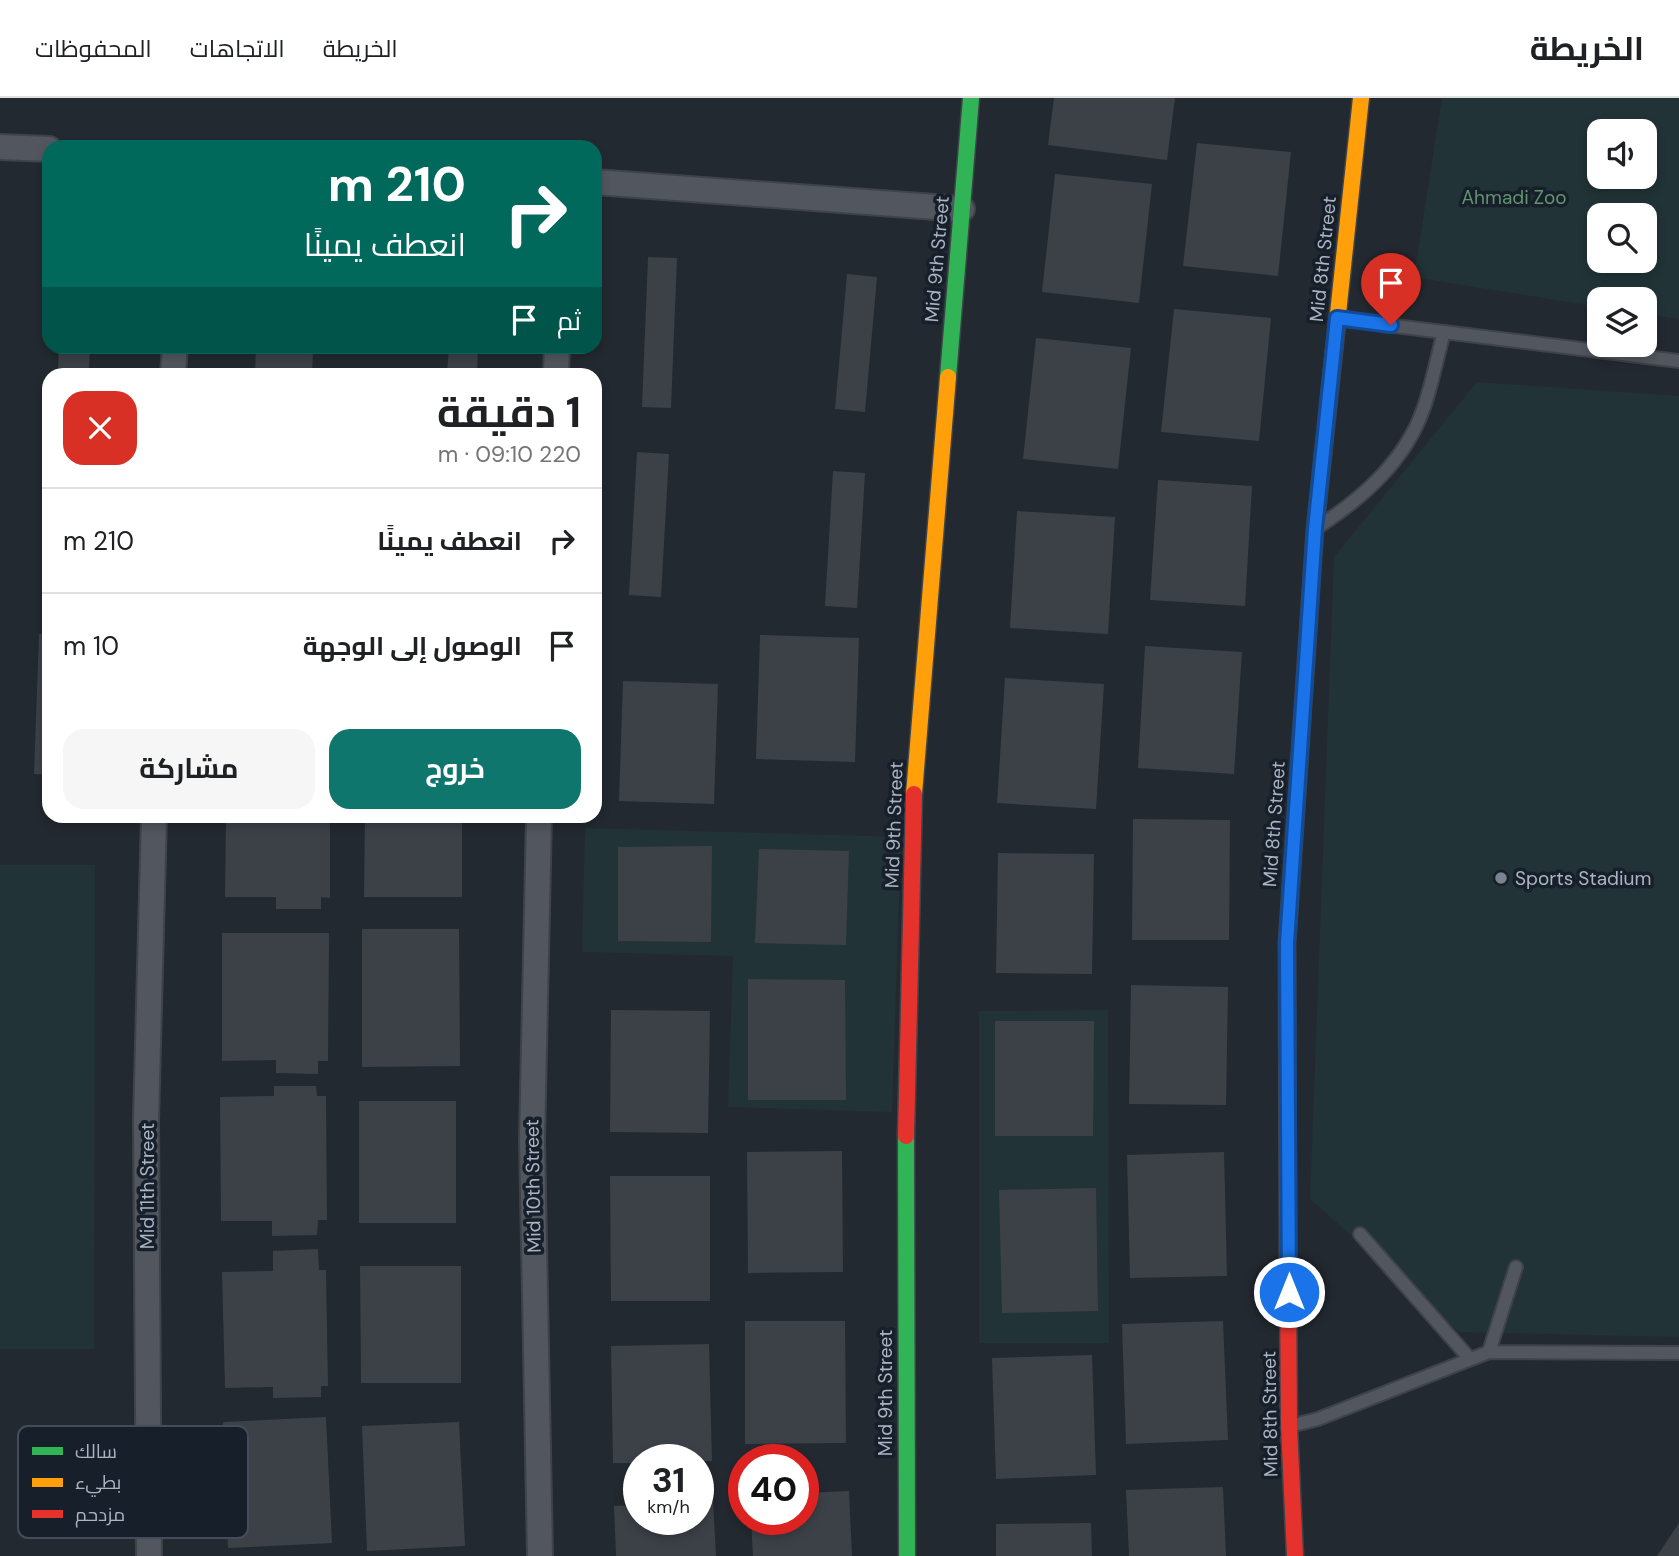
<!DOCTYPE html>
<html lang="ar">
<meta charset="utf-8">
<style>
body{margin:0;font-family:"DM Sans",Cairo,sans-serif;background:#f6f6f6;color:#202124;direction:rtl;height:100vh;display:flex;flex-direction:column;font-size:26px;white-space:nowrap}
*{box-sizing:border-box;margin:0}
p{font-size:23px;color:#757577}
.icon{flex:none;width:38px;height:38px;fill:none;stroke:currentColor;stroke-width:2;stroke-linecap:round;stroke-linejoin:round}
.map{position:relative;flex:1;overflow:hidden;direction:ltr}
.details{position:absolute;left:42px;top:270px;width:560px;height:455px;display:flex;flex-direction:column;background:#fff;border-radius:21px;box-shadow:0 4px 10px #0003;direction:rtl}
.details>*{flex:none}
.hud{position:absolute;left:42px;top:42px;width:560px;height:214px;border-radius:21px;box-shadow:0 4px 10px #0003;direction:rtl;background:#00695c;color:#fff;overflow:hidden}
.fabs{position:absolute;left:1587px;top:21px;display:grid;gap:14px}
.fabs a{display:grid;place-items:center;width:70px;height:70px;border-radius:14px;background:#fff;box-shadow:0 4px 10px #0003;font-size:35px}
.speed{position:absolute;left:623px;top:1346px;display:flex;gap:14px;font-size:35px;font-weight:700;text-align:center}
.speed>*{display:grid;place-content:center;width:91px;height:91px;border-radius:50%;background:#fff;box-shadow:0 4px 10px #0003;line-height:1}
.speed small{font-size:18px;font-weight:400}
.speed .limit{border:10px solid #d22;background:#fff;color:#111}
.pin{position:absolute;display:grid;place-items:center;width:60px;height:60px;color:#fff;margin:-72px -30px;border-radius:50% 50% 50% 0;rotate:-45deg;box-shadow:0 0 7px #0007}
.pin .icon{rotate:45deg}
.me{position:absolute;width:77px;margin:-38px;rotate:0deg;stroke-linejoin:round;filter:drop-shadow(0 0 5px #0008)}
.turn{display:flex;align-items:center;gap:24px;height:147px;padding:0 21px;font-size:32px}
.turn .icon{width:91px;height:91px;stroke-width:2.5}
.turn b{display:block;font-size:49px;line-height:60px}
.then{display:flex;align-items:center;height:66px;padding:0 21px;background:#0003;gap:14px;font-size:26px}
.round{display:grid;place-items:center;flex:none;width:74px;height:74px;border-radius:21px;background:#f6f6f6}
.head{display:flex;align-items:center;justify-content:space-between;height:119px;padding:0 21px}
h1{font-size:42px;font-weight:700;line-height:52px}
.cta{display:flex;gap:14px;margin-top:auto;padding:14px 21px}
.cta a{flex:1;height:80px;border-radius:21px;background:#0f766e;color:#fff;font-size:28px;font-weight:700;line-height:80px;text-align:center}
.cta a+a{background:#f6f6f6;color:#202124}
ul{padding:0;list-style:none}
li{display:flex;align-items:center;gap:21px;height:105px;padding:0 21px;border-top:2px solid #e0e0e0}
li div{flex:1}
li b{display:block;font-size:26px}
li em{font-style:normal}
header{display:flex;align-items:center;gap:42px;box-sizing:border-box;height:98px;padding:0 35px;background:#fff;border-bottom:2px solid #e0e0e0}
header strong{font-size:33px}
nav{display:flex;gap:38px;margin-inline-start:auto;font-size:24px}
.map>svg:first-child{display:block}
.green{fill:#213336;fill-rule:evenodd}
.building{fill:#3c4148}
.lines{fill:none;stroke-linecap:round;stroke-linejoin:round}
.lane-casing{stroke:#3f4349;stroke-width:16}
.street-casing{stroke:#3f4349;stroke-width:28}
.fast-casing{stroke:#3f4349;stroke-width:19}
.slow-casing{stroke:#3f4349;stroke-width:19}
.jam-casing{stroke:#3f4349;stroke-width:19}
.lane{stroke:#52575f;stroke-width:12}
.street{stroke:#52575f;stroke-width:24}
.fast{stroke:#30b455;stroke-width:16}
.slow{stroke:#ff9f0a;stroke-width:16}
.jam{stroke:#e5322d;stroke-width:16}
.route-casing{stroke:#114b97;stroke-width:18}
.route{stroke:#1a73e8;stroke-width:12}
.poi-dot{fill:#7b8390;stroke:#171f2a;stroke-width:2.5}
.labels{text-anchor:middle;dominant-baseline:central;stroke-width:7;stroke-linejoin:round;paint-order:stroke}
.park-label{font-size:19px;fill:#63936f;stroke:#171f2a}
.street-label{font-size:19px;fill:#abb4c3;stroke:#171f2a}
.poi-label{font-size:19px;fill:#abb4c3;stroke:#171f2a;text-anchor:start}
.key{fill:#171f2a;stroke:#434c58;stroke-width:2}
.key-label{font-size:19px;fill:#abb4c3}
</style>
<header>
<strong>الخريطة</strong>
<nav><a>الخريطة</a><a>الاتجاهات</a><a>المحفوظات</a></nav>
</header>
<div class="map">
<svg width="1679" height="1458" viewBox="0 0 1679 1458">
<rect width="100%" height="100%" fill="#232930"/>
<!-- green -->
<path class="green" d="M1442 0H1679V221L1645 216V201H1600L1599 209 1414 179ZM1600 33H1645V79H1600ZM1600 117H1645V163H1600Z
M1477 284 1679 298V1239L1459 1234 1310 1101 1334 459Z
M585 730 901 739 892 1014 728 1009 733 858 582 854Z
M0 767H95L94 1251H0Z
M1108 912 1109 1245H979V913Z"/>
<!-- building -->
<path class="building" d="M1054 0H1175L1167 62 1048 47Z
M1197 45 1291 54 1278 178 1183 168Z
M1055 76 1152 86 1139 205 1042 194Z
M648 159 677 160 671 310 642 309Z
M847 176 877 179 865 314 835 311Z
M1174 211 1271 220 1259 343 1161 334Z
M1036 240 1131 250 1118 371 1023 361Z
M59 248H90L89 271 58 270Z
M256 248H303V254L313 255 312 276H255Z
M449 248H478L477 276H447Z
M637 354 669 356 661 499 629 497Z
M833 373 865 375 857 510 825 508Z
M1158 382 1252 388 1245 508 1150 502Z
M1017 413 1115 419 1108 536 1010 530Z
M39 536H49V677L34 676Z
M760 537 859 540 855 664 756 661Z
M1145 548 1242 554 1234 676 1138 670Z
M1005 580 1104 586 1096 711 997 705Z
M623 583 718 586 714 706 619 703Z
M226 718H330V800L321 799V811H276V799H225Z
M365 718H462V799H364Z
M1133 721 1230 722 1229 842H1132Z
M712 748 711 844 618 843V749Z
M759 751 849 753 846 847 755 845Z
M998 755 1094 756 1092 876 996 875Z
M362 831H459L460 968 362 969Z
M222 835H329L328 963H318V976L276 975V962L222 963Z
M748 881 845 882 846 1002H748Z
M1131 887 1228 889 1226 1007 1129 1006Z
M611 912 710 913 708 1035 610 1034Z
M995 923H1094L1093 1038H995Z
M274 988H316L317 998H326L327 1122H318L317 1137 272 1138V1123H221L220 999 274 998Z
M359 1003H456V1125H359Z
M842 1053 843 1174 748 1175 747 1054Z
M1224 1054 1227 1178 1130 1180 1127 1057Z
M610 1078H710V1203H611Z
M1096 1090 1098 1213 1002 1215 999 1092Z
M318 1151 319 1172H326L328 1288H321V1299L273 1300V1289L225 1290 222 1174 273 1173V1153Z
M360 1168H461V1285H361Z
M745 1223H845L846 1345 745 1346Z
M1223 1223 1228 1342 1126 1346 1122 1226Z
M709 1246 712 1363 639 1362V1365H613L611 1248Z
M1092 1257 1096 1377 996 1381 992 1260Z
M326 1319 332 1445 228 1450 223 1324Z
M459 1324 465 1448 367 1453 362 1328Z
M1223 1389 1226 1458H1129L1126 1392Z
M849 1393 852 1458H753L751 1421H803V1395Z
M713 1403 716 1458H616L614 1408 639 1407V1421H698V1404Z
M1091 1425 1092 1458H996V1426Z
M1679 1425V1458H1657Z"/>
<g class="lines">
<!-- lane casing -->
<g class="lane-casing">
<path id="lane" d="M1338 221 1679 263
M1321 427C1365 398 1405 362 1423 312 1432 287 1437 259 1444 234
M1360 1136 1470 1261
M1489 1254 1516 1169
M1290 1328 1318 1321 1489 1254 1679 1255"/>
</g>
<!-- street casing -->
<g class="street-casing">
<path id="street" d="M0 49 49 51
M595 84 962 111
M173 276 175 248
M556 276 557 248
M539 718 532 1042 540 1458
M149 1458 146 1022 154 718"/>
</g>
<!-- fast casing -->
<g class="fast-casing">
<path id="fast" d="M948 279 971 0
M906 1038 907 1458
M1288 1188 1287 845 1315 431 1323 356"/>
</g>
<!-- slow casing -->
<g class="slow-casing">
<path id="slow" d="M1323 356 1361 0
M914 696 948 279"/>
</g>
<!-- jam casing -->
<g class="jam-casing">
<path id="jam" d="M906 1038 914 696
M1288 1188 1289 1328 1295 1458"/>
</g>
<!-- lane -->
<use href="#lane" class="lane"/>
<!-- street -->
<use href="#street" class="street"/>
<!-- fast -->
<use href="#fast" class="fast"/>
<!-- slow -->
<use href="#slow" class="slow"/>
<!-- jam -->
<use href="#jam" class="jam"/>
</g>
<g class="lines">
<!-- route casing -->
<g class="route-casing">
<path id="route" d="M1289 1194 1287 845 1315 431 1337 220 1391 227"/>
</g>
<!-- route -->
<use href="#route" class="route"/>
</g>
<!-- markers -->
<circle class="poi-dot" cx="1501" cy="780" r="7"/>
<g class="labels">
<!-- park labels -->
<g class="park-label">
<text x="1514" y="99">Ahmadi Zoo</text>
</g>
<!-- street labels -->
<g class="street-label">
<text transform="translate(937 161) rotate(-85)">Mid 9th Street</text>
<text transform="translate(1323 161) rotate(-84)">Mid 8th Street</text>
<text transform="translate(1274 726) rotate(-86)">Mid 8th Street</text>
<text transform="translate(894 727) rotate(-88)">Mid 9th Street</text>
<text transform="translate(147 1088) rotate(-90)">Mid 11th Street</text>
<text transform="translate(533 1088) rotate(-91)">Mid 10th Street</text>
<text transform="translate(885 1295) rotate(-90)">Mid 9th Street</text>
<text transform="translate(1270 1316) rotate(-91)">Mid 8th Street</text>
</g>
<!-- poi labels -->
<g class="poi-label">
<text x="1515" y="780">Sports Stadium</text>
</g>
</g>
<!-- legend -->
<rect x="18" y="1328" width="230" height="112" rx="10" class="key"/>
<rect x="32" y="1349" width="31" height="8" fill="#30b455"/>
<rect x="32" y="1380" width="31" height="9" fill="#ff9f0a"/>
<rect x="32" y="1412" width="31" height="8" fill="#e5322d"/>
<g class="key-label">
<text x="75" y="1360">سالك</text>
<text x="75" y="1391">بطيء</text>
<text x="75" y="1423">مزدحم</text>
</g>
</svg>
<div class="fabs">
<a><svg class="icon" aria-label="sound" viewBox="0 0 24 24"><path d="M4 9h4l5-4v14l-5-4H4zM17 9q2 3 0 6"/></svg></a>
<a><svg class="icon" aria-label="search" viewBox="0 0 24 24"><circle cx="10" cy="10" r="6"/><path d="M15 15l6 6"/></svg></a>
<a><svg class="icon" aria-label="layers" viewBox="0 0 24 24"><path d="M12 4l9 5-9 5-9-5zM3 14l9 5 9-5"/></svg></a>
</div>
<div class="speed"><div>31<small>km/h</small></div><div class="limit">40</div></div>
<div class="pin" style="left:1391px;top:227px;background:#d93025"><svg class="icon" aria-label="arrive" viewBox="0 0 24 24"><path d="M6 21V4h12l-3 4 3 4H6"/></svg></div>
<svg class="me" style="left:1289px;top:1194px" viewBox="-20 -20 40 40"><circle r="17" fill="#1a73e8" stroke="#fff" stroke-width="3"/><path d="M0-11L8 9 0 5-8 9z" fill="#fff"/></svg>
<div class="hud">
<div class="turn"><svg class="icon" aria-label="right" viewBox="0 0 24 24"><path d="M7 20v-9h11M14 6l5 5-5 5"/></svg><div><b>210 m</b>انعطف يمينًا</div></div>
<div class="then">ثم<svg class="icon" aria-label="arrive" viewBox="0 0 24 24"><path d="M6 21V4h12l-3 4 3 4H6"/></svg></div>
</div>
<section class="details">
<div class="head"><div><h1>1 دقيقة</h1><p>220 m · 09:10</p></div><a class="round" style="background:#d93025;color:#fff"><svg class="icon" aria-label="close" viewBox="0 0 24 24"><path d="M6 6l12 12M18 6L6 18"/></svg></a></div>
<ul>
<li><svg class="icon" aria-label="right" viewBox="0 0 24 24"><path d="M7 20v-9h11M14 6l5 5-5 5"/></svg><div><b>انعطف يمينًا</b></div><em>210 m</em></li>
<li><svg class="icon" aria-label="arrive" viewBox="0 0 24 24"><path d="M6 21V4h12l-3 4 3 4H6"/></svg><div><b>الوصول إلى الوجهة</b></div><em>10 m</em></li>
</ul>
<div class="cta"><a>خروج</a><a>مشاركة</a></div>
</section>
</div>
